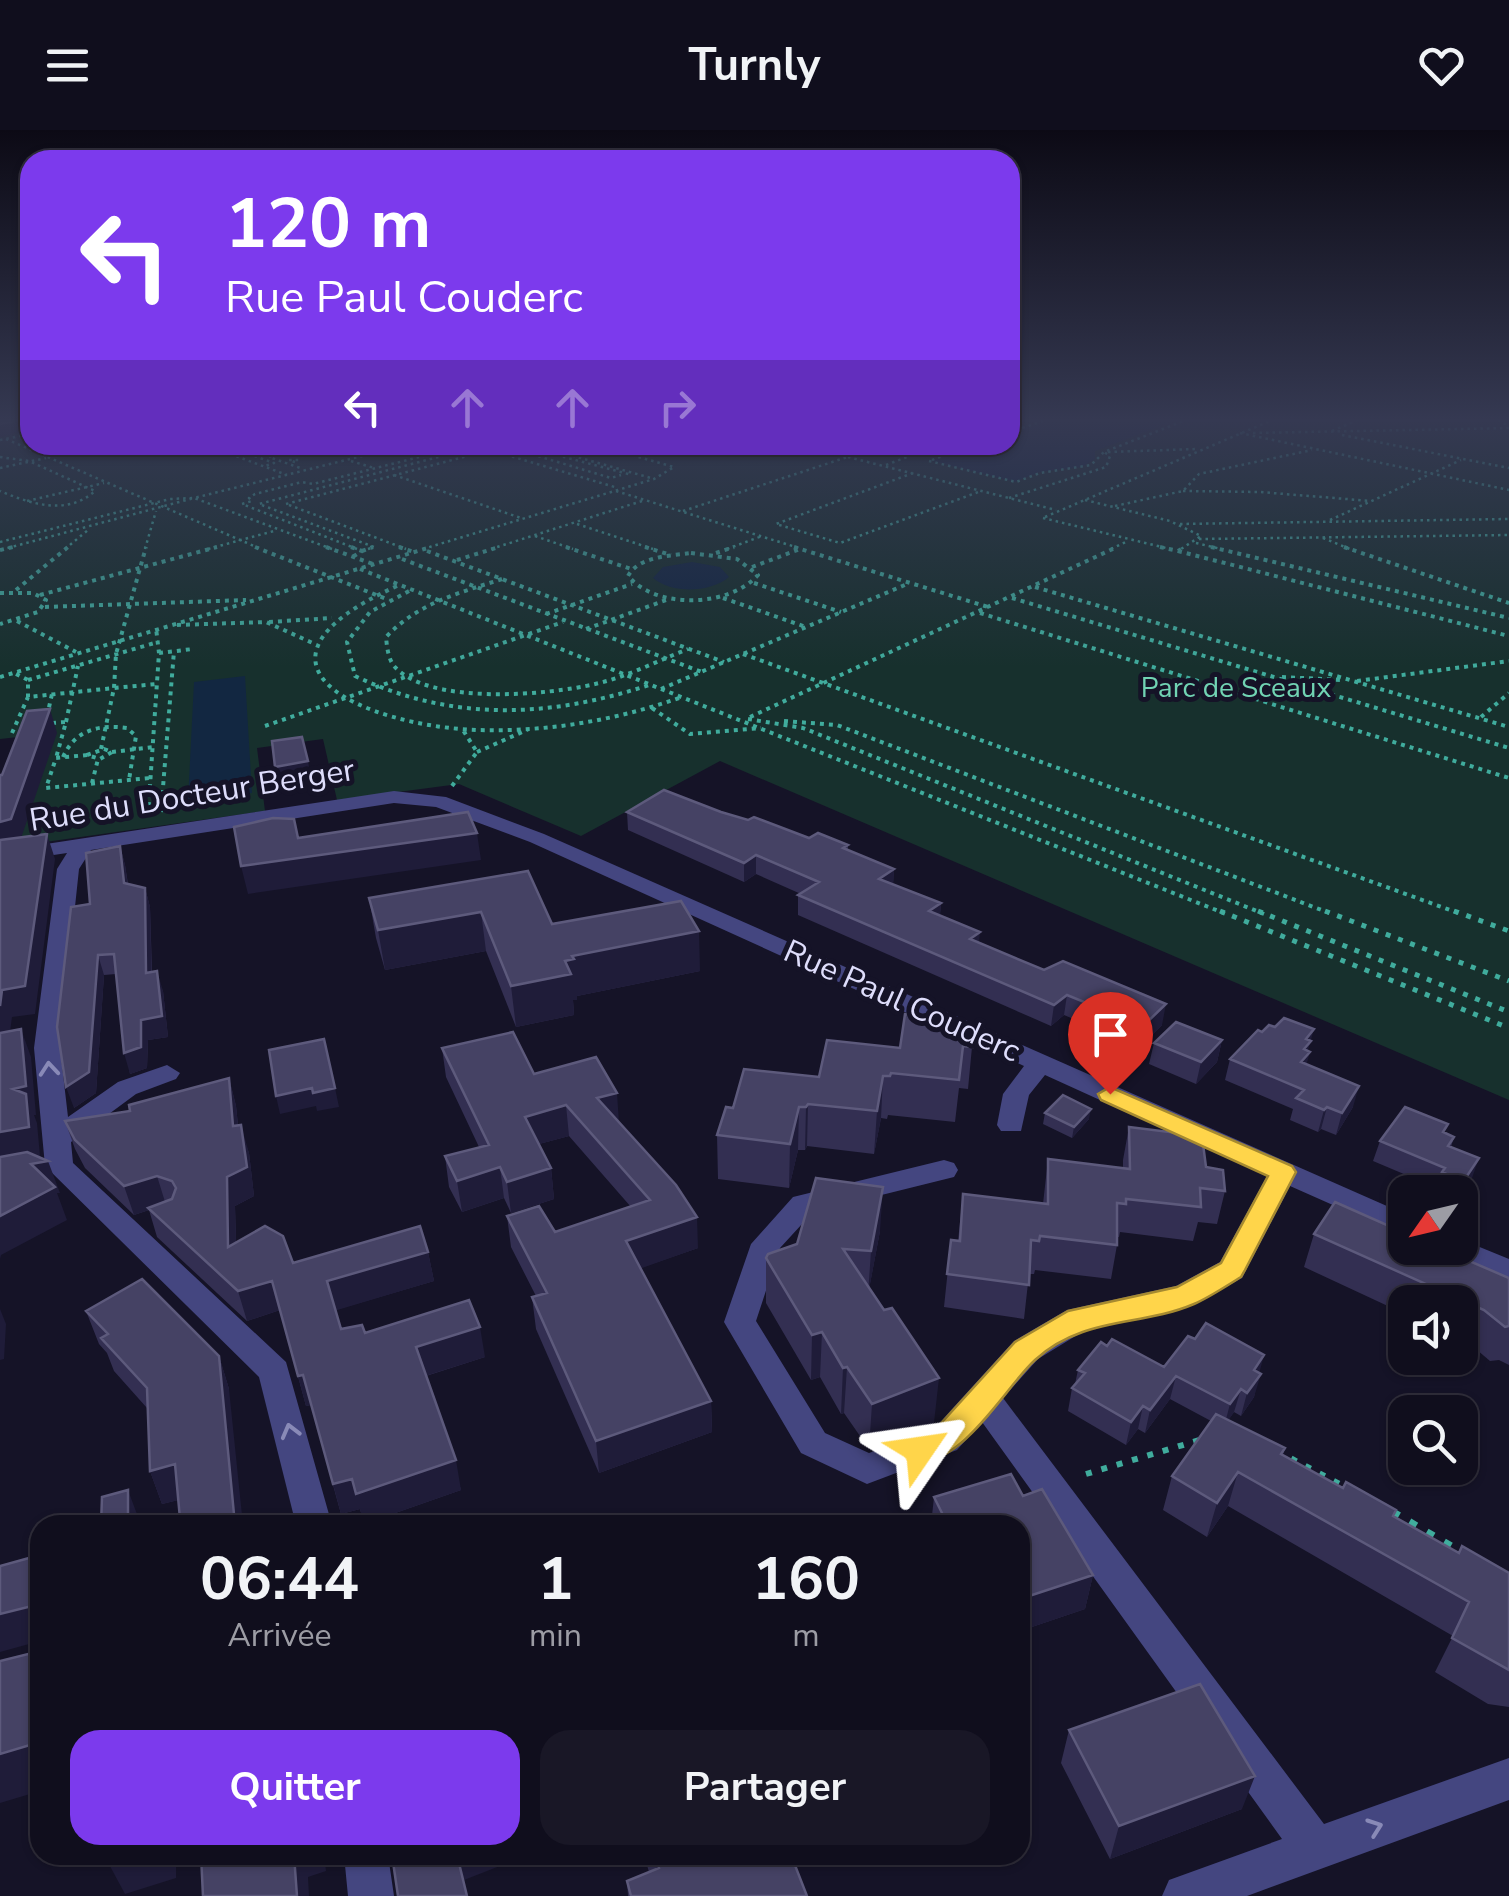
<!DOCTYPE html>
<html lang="fr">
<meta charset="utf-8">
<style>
body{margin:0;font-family:"Nunito Sans",sans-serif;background:#191726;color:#f1f3f6;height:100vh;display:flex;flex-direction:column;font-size:38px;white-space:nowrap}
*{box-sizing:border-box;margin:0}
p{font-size:32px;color:#9c9ca4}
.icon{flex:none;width:55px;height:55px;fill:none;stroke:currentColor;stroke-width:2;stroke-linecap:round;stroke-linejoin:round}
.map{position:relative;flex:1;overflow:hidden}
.details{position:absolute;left:30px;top:1385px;width:1000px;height:350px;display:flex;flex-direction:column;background:#100e1d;border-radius:30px;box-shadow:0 2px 8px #0004,0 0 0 2px #302e3b}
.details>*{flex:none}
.banner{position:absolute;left:20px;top:20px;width:1000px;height:305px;border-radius:30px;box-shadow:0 2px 8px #0004,0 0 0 2px #302e3b;background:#7c3aed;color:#fff;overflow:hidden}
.needle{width:65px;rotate:236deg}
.buttons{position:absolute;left:1388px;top:1045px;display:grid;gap:20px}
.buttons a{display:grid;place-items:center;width:90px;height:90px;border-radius:20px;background:#100e1d;box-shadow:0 2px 8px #0004,0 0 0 2px #302e3b;font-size:50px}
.pin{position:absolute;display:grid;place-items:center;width:85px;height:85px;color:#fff;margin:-102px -42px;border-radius:50% 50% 50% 0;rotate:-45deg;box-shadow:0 0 10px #0007}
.pin .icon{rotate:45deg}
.me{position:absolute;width:110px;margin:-55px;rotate:58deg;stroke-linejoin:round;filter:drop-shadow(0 0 8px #0008)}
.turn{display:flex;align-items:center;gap:35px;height:210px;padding:0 40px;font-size:45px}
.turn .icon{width:130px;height:130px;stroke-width:2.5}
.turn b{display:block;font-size:70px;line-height:85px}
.lanes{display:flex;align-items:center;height:95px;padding:0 40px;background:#0003;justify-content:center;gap:50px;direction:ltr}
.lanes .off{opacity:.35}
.eta{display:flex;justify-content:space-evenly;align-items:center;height:170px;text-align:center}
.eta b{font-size:60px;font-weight:700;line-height:70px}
.action{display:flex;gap:20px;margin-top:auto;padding:20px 40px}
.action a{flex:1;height:115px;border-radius:30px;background:#7c3aed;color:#fff;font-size:40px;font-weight:700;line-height:115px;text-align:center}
.action a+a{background:#191726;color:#f1f3f6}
header{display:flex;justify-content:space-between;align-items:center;height:130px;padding:0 40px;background:#100e1d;font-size:45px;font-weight:700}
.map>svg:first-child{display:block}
.green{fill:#17302d}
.water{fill:#122741}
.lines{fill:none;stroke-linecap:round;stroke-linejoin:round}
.path-far4{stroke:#40ac9d;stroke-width:2.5;stroke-dasharray:2.5 4;stroke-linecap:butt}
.path-far3{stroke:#40ac9d;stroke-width:4;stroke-dasharray:4 5;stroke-linecap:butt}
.path-far2{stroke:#40ac9d;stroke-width:5;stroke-dasharray:5 8;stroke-linecap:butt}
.path-far1{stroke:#40ac9d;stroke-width:6;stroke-dasharray:6 10;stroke-linecap:butt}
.path{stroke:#40ac9d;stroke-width:8;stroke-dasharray:8 12;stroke-linecap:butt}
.minor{fill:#444680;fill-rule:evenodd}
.wall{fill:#332f52}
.shaded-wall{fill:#1f1c39}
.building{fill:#454264;stroke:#5d5a7c;stroke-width:2.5}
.oneway{stroke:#898ab7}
.route{fill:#ffd54a;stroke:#a68a30;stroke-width:2.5}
.labels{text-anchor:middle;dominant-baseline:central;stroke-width:10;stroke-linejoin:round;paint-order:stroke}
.far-park-label{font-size:28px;fill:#71d3b3;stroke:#151327}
.street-label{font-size:32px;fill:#deddfb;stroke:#151327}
</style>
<header><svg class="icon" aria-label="menu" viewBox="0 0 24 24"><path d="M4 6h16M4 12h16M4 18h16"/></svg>Turnly<svg class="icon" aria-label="heart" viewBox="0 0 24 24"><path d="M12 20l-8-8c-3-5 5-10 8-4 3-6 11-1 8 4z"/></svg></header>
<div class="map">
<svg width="1509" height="1766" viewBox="0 0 1509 1766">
<rect width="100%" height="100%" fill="#151327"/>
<!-- green -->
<path class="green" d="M0 290H30V315H1010V290H1509V970L720 631 581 706 459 654 337 670 323 609 257 618 265 681 17 716 55 603 0 609Z"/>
<!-- water -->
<path class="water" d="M1050 290H1177L1095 321V329L1082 337 1040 342 1015 352 932 331 958 322 959 315H1010V303Z
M692 432 720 437 729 447C710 463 672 464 653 448L663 437Z
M245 546 252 663 188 671 194 552Z"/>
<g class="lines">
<!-- path-far4 -->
<path class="path-far4" d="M1498 290 1509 296
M1332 301 1358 290
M1010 302 1046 290
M1240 303 1509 360
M1253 303 1509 298
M1342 305 1509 338
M6 309 261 419
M0 310 30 304
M206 315 287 345
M224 315 274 333 265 336
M295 315 269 327 303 339
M373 315 385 319
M501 315 611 348 621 345
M519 315 632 345
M535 315 651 348
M1108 322 1197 319
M576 326 601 315
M0 327 29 331 95 361C67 386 31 374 0 361
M848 327 1056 380
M932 330 955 321 957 315
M351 331 374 338
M929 331 1016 352 1040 343 1091 335 1104 322 1186 290
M295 332 289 330H302
M886 335 938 315
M0 338 46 328
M913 343 776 394 840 413 981 361
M394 345 521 388
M616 361 802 419
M1183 361 1260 362 1371 371
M1009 368 1106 337 1110 326 1104 322
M1085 370 1170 391 1201 406 1181 419
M27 371 104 353
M286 374 490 320 618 358
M289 375 406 419
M1115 376 1183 361 1199 344 1312 320
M683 381 884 315
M1045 387 1272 290
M1043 388 1170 419
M1330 390 1461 330
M577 394 653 419
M1180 394 1509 389
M535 406 573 419
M1323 408 1350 419
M1199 409 1509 405
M0 412 170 369 194 368 4 419
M1196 413 1221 419
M65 419 88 400
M145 419 156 381
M208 419 274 401
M332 419 194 368 406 315
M357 419 242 374 252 371 249 368 255 364 302 352 313 354 431 324 423 321 445 315
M368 419 374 417 259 374 484 315
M423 419 654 349 674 337 610 319 620 315
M491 419 642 371
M727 419 762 406
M1111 419 1128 411"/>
<!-- path-far3 -->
<path class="path-far3" d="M255 417 389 470
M326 417 373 434
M351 417 362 421 354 426
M399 417 414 422
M566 417 631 439
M645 417 671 425
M794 417 988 477
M1160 417 1178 421 1185 417
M1211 417 1509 488
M1344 417 1509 473
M0 420 13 417
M362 421 373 417
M427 421 724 532
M1178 421 1509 506
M691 423 737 429 758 445C729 477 657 480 628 446 639 426 670 426 691 423Z
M716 423 734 417
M402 429 702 542
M457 430 499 417
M752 437 800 419
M360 439 1226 784
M502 449C459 463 418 473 386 507 387 517 388 528 394 536 429 576 549 565 595 554 627 547 657 531 688 519
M754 453 841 482
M397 456C222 535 366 596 477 600 546 602 613 591 679 568
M1035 457 1509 597
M16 460 68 417
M409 461 370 482 347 512 355 546C452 592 549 588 649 555
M0 463H33L46 470 38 482 0 494
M40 465 217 417
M723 468 806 497
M1012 468 1509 618
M45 477 246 470
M980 483 1509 648
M546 484 632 454
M17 491 76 522
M269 492 332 488
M177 495 266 492 315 514
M586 499 669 469
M159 523 193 519
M743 524 1461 784
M16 544 28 550V567L114 558 116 524 146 417
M0 547 431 417
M1282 547 1341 550
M28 550 158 512
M1357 551 1509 531
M661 559 907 454
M652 578 690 604 761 598
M47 586 52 564
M750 587 1117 417
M1481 587 1509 563
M748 589 803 598 1264 784
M784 591 837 595 1332 784
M66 592 78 536
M52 593 66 592 56 628
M265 596 563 492
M12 603 28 567
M101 619 114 558 157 554
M104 619 112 622 100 629 87 625Z
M112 622 153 617
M477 622 529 599
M87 625 56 628 46 658 150 648
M63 627C75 600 99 594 127 598L136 606 129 650
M92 653 98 629
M452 656 477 622 461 597
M161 682 174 521
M148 685 159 523 156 498"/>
<!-- path-far2 -->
<path class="path-far2" d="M1220 781 1509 898
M1258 781 1509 882
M1325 781 1509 851
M1454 781 1509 801"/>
<!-- path-far1 -->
<path class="path-far1" d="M1277 1321 1347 1358
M1086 1344 1203 1309"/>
<!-- path -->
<path class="path" d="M1392 1382 1464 1424"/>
<!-- minor -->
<path class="minor" d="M394 661 446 667 544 704 1405 1084V1107L1290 1056 1242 1148 1195 1174 1087 1199 1038 1229 1003 1268 1324 1694 1509 1628V1670L1247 1766H1162L1169 1750 1282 1709 982 1292 957 1320 867 1354 801 1323 724 1192 751 1114 793 1067 944 1030 954 1033 958 1040 954 1047 813 1082 780 1118 756 1191 825 1303 869 1323 933 1300 1014 1211 1067 1180 1176 1156 1220 1132 1267 1046 1045 945 1029 965 1021 1001H1001L997 995 1003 964 1024 936 530 712 436 677 394 673 91 720 79 739 60 918 68 987 118 952 167 935 180 943 176 949 136 964 71 1012 73 1033 286 1232 332 1395H296L259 1247 45 1036 34 918 57 739 67 723 0 733V721Z
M1460 1109 1509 1129V1153L1443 1126 1439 1118H1460Z
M344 1725H388L394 1766H348Z"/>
</g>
<!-- wall -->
<path class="wall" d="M627 682H721L809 708 848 715V720L894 739 893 754 941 773 940 785 979 813 1162 895 1140 917 1064 885 1051 896 798 785V765L801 764 756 744 744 752 628 700Z
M120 716 125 735 128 754 145 758 150 777 152 842 163 861 168 907 148 910 147 938 130 944 116 844 104 845 96 963 74 978 90 774Z
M369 768 552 794 700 841 577 866V870H573L574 885 516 897 486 821 385 840 376 808Z
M1222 910 1217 932 1196 954 1149 934 1154 913Z
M972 917 968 959 959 958 955 992 888 985 887 989 881 988 874 1024 807 1016 805 1020H798L789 1058 718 1049 717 1005 733 978 900 918Z
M442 918 534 944 619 993 698 1118 640 1138 711 1271 712 1302 599 1343 536 1199 532 1167 536 1166 511 1117 507 1086 555 1102 631 1077 569 1006 539 1014 551 1038 554 1069 511 1083 504 1068 462 1082 449 1057 445 1026 479 1017 446 947Z
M1308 921 1306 934 1353 977 1336 1005 1321 999 1318 1002 1290 990 1293 979 1225 950 1230 929Z
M229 948 236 976 238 995 249 1023 254 1066 235 1076 236 1113 293 1133 428 1122 434 1151 335 1180 341 1199 485 1227 426 1246 461 1360 364 1394 360 1379 341 1384 311 1275 306 1276 280 1180 247 1191 157 1107 149 1080 134 1085 85 1038 75 1019 65 991 130 981Z
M1045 983 1089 989 1072 1008 1043 994Z
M1129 997 1206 1037 1225 1061 1217 1094 1198 1092 1193 1111 1120 1102 1119 1107H1117V1115L1111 1149 1035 1140 1034 1144H1029L1024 1189 944 1177 951 1110 958 1111 963 1064 1043 1074 1048 1029 1123 1038V1030Z
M1445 1003 1454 1007 1451 1017 1472 1048 1460 1062H1435L1437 1058 1373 1031 1380 1011Z
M880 1101 869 1159 934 1293 869 1319 844 1283 841 1284 820 1247 811 1250 766 1173V1128Z
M1314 1104 1509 1148V1235L1499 1230 1490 1231 1470 1214 1460 1210V1172H1405V1184L1304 1137Z
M86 1181 219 1226 229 1259 180 1389 178 1370 162 1374 150 1341 147 1278 114 1241 107 1223 99 1214Z
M1107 1216 1164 1237 1259 1243 1254 1267 1241 1286 1234 1282 1228 1290 1285 1318 1283 1325 1459 1423 1509 1443V1577L1488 1574 1435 1542 1453 1506 1228 1376 1207 1407 1163 1380 1172 1346 1211 1291 1170 1269 1145 1303 1138 1299 1126 1315 1068 1281 1072 1258 1075 1254 1078 1240Z
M1011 1344 1023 1366 1042 1359 1093 1445 1085 1479 1020 1501V1395H931L934 1367Z
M1069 1600 1242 1679 1110 1729 1061 1633Z
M644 1725H791L807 1766H628L627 1751 649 1742Z"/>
<!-- shaded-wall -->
<path class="shaded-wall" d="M19 290H30V300L0 307V294Z
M50 579 57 603 19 714 0 720V692Z
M308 631 311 649 279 655 275 637Z
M477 703 481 730 248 764 241 736Z
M47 704 55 729 35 884 12 887 6 932 0 914V876L2 860Z
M120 716 125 735 130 772 124 753Z
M756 725V744L744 752V733Z
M894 739 893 758 879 749Z
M145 758 150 777 152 863 146 843Z
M941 773 939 793 929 781Z
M481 782 486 821 385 840 378 800Z
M699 801 700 841 577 866V870H573L574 885 516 897 511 856 565 831 572 826Z
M980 802 978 822 970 809Z
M98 825 104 845 96 963 74 978 66 957Z
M157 841 163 861 168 907 148 910 147 938 130 944 124 923 141 890Z
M1067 865 1064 885 1051 896 1054 875Z
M1166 874 1162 895 1140 917 1143 896Z
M21 899 31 927 36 985H34L37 993 40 1026 0 1034V1002L13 959Z
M1314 899 1307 924 1310 922 1304 943 1298 940 1306 909Z
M1222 910 1217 932 1196 954 1201 932Z
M883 946 881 988 874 1024 877 981Z
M229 948 236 976 241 1025 233 996Z
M1359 956 1353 977 1336 1005 1342 983Z
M312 958H335L339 977 317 981 316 976 280 984 276 966Z
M617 963 619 993 597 968Z
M808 974 807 1016 805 1020 806 977Z
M566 975 569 1006 528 1017 525 987Z
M799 977 798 1020 789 1058 790 1014Z
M1327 977 1321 999 1318 1002 1324 980Z
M1091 979 1089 989 1072 1008 1074 997Z
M241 995 249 1023 254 1066 235 1076 237 1147 228 1117 227 1047Z
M1479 1028 1472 1048 1460 1066 1459 1062 1463 1052Z
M48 1031 60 1063H57L67 1090 1 1125 0 1129V1086L31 1034Z
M500 1037 504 1068 462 1082 457 1051Z
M551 1038 554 1069 511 1083 507 1052Z
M157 1046 166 1075 148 1078 149 1080 134 1085 124 1056Z
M883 1057 880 1101 868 1165 871 1121Z
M697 1087 698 1118 628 1143 626 1111Z
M428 1122 434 1151 334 1181 327 1151Z
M272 1151 280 1180 247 1191 238 1161Z
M0 1179 6 1194 4 1229 0 1230Z
M480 1197 485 1227 422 1247 416 1217Z
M822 1202 820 1247 811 1250 812 1205Z
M1264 1225 1258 1248 1254 1240Z
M219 1226 229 1259 243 1395H235Z
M847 1237 844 1283 841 1284 843 1238Z
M1261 1244 1254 1267 1241 1286 1247 1263Z
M303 1245 311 1275 306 1276 298 1246Z
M1176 1246 1170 1269 1145 1303 1150 1280Z
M939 1248 934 1293 869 1319 872 1274Z
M1241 1259 1234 1282 1224 1297 1230 1274Z
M711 1271 712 1302 599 1343 596 1311Z
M1143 1276 1138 1299 1126 1315 1131 1292Z
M456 1330 461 1360 364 1394 356 1364Z
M175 1334 187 1368 162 1374 150 1341Z
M1238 1342 1228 1376 1207 1407 1217 1373Z
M352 1349 360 1379 341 1384 333 1354Z
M128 1360 141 1395H128Z
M1093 1445 1085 1479 1020 1501V1469Z
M40 1474V1511L0 1522V1484Z
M40 1612V1661L0 1673V1624Z
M1255 1646 1242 1679 1110 1729 1119 1696Z
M104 1725H176V1748L125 1764Z
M294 1725H324L326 1741 308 1747 309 1766H297Z
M457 1725H528L464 1750Z"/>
<!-- building -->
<path class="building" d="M0 290H19L0 294Z
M50 579 11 689 0 692V645H2L27 581Z
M302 607 308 631 275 637 272 611Z
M664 660 721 682 748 690 754 687 809 708 818 703 848 715 843 718 894 739 879 749 941 773 929 781 980 802 970 809 1044 840 1063 831 1166 874 1143 896 1067 865 1054 875 798 765 819 752 756 725 744 733 627 682Z
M468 682 477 703 241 736 234 697 273 688 294 689 298 708Z
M47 704 25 856 2 860 0 876V710Z
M120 716 124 753 145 758 146 843 157 841 162 886 141 890V917L124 923 114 824 98 825 89 942 66 957 57 897 71 777 90 774 86 723Z
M528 741 552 794 681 771 699 801 572 826 574 829 565 831 571 844 511 856 481 782 378 800 369 768Z
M905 884 964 890 972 917 963 916 959 950 891 943 890 946H883L877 981 808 974 806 977H799L790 1014 717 1005 726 977 733 978 744 939 819 947 827 910 900 918Z
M1284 888 1314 899 1306 909 1311 911 1304 919 1310 922 1301 932 1359 956 1342 983 1327 977 1324 980 1296 968 1304 960 1230 929 1258 900 1262 902 1269 895 1275 897Z
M1176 892 1222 910 1201 932 1154 913Z
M21 899 26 956 13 959 26 964 29 997 0 1002V903Z
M513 902 534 944 596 927 617 963 597 968 676 1055 697 1087 626 1111 711 1271 596 1311 532 1167 547 1163 507 1086 539 1076 555 1102 650 1070 566 975 525 987 551 1038 507 1052 500 1037 457 1051 445 1026 489 1015 442 918Z
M324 909 335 958 313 963 312 958 276 966 269 920Z
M229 948 233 996 241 995 247 1037 227 1047 228 1117 265 1096 283 1106 293 1133 420 1096 428 1122 327 1151 341 1199 362 1195 365 1203 469 1170 480 1197 416 1217 456 1330 356 1364 352 1349 333 1354 303 1245 298 1246 272 1151 238 1161 148 1078 172 1069 176 1058 172 1051 157 1046 124 1056 75 1010 65 991 130 981 129 975Z
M1063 965 1091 979 1074 997 1045 983Z
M1405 977 1448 994 1443 1002 1454 1007 1448 1016 1479 1028 1463 1052 1442 1042 1445 1038 1380 1011Z
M1129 997 1202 1006 1206 1037 1223 1040 1225 1061 1200 1058 1201 1077 1126 1069V1074L1117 1073V1115L1040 1106 1039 1111 1031 1110 1029 1155 947 1144 951 1110 960 1111 963 1064 1048 1074V1029L1130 1039Z
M27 1022 48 1031 31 1034 55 1057 0 1086V1027Z
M816 1048 883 1057 871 1121 843 1119 884 1180 892 1178 939 1248 872 1274 847 1237 843 1238 822 1202 812 1205 766 1128 768 1124 797 1114Z
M1335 1072 1405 1103V1118H1439L1509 1148V1196L1505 1197 1484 1180 1314 1104Z
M142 1149 219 1226 235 1395H157L180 1389 175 1334 150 1341 147 1258 101 1208 108 1204 86 1181Z
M1206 1193 1264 1225 1254 1240 1261 1244 1247 1263 1241 1259 1230 1274 1176 1246 1150 1280 1143 1276 1131 1292 1072 1258 1085 1243 1078 1240 1101 1212 1107 1216 1112 1209 1164 1237 1188 1206 1195 1209Z
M1216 1284 1285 1318 1281 1324 1343 1358 1346 1352 1396 1380 1393 1386 1459 1423 1462 1416 1509 1443V1540L1452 1508 1469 1472 1238 1342 1217 1373 1172 1346Z
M1011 1344 1023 1366 1042 1359 1093 1445 1020 1469V1395H948L934 1367Z
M128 1360V1395H101L102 1367Z
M40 1425V1474L0 1484V1436Z
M40 1521V1612L0 1624V1531Z
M1200 1554 1255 1646 1119 1696 1069 1600Z
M201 1725H294L297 1766H203Z
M392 1725H457L467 1766H398Z
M655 1725H791L807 1766H631L627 1751 659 1738Z"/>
<!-- one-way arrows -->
<defs><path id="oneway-chevron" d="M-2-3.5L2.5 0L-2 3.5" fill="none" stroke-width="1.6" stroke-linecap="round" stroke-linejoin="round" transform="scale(2.5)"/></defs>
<g class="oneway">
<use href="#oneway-chevron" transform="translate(49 939) rotate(-95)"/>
<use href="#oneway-chevron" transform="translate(290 1301) rotate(-105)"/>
<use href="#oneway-chevron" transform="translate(1375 1697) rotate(-20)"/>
</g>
<!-- sky -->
<linearGradient id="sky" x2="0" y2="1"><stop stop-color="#0c0a15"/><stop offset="0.54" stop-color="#353952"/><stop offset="1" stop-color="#353952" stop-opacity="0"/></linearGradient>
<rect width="1509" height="537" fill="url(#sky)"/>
<!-- route -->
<path class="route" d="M1110 957 1292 1036 1296 1042 1245 1140 1241 1147C1226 1156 1210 1167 1194 1174 1140 1197 1083 1186 1035 1230 1004 1258 957 1346 908 1329L904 1320 908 1310 934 1301 1015 1212 1068 1181 1177 1157 1221 1133 1268 1046 1101 970 1098 964Z"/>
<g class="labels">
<!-- far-park labels -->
<g class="far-park-label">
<text x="1236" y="558">Parc de Sceaux</text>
</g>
<!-- street labels -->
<g class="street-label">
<text transform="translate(192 665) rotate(-9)">Rue du Docteur Berger</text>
<text transform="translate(902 871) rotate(24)">Rue Paul Couderc</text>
</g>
</g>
</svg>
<div class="buttons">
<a><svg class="needle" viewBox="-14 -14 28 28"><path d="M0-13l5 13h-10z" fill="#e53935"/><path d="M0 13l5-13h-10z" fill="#9c9ca4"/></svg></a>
<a><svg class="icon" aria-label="sound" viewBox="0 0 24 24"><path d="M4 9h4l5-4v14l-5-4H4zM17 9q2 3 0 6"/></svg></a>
<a><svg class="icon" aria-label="search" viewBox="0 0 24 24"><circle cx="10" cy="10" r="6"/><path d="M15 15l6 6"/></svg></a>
</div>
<div class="pin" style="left:1110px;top:964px;background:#d93025"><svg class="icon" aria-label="arrive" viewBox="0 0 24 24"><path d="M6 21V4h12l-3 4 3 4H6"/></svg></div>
<svg class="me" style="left:920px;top:1320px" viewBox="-20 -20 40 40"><path d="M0-17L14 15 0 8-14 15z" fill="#ffd54a" stroke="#fff" stroke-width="4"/></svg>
<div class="banner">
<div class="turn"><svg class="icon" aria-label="left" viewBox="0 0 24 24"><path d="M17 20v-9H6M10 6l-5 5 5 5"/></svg><div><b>120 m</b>Rue Paul Couderc</div></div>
<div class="lanes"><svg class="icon" aria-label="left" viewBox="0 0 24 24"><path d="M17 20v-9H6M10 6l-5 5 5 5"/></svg><svg class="icon off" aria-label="ahead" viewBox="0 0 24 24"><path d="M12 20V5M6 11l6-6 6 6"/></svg><svg class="icon off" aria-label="ahead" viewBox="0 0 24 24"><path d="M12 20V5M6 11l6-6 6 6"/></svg><svg class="icon off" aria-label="right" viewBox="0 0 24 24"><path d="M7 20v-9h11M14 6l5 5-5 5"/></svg></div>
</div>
<section class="details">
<div class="eta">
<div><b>06:44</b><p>Arrivée</p></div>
<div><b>1</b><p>min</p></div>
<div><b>160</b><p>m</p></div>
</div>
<div class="action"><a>Quitter</a><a>Partager</a></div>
</section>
</div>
